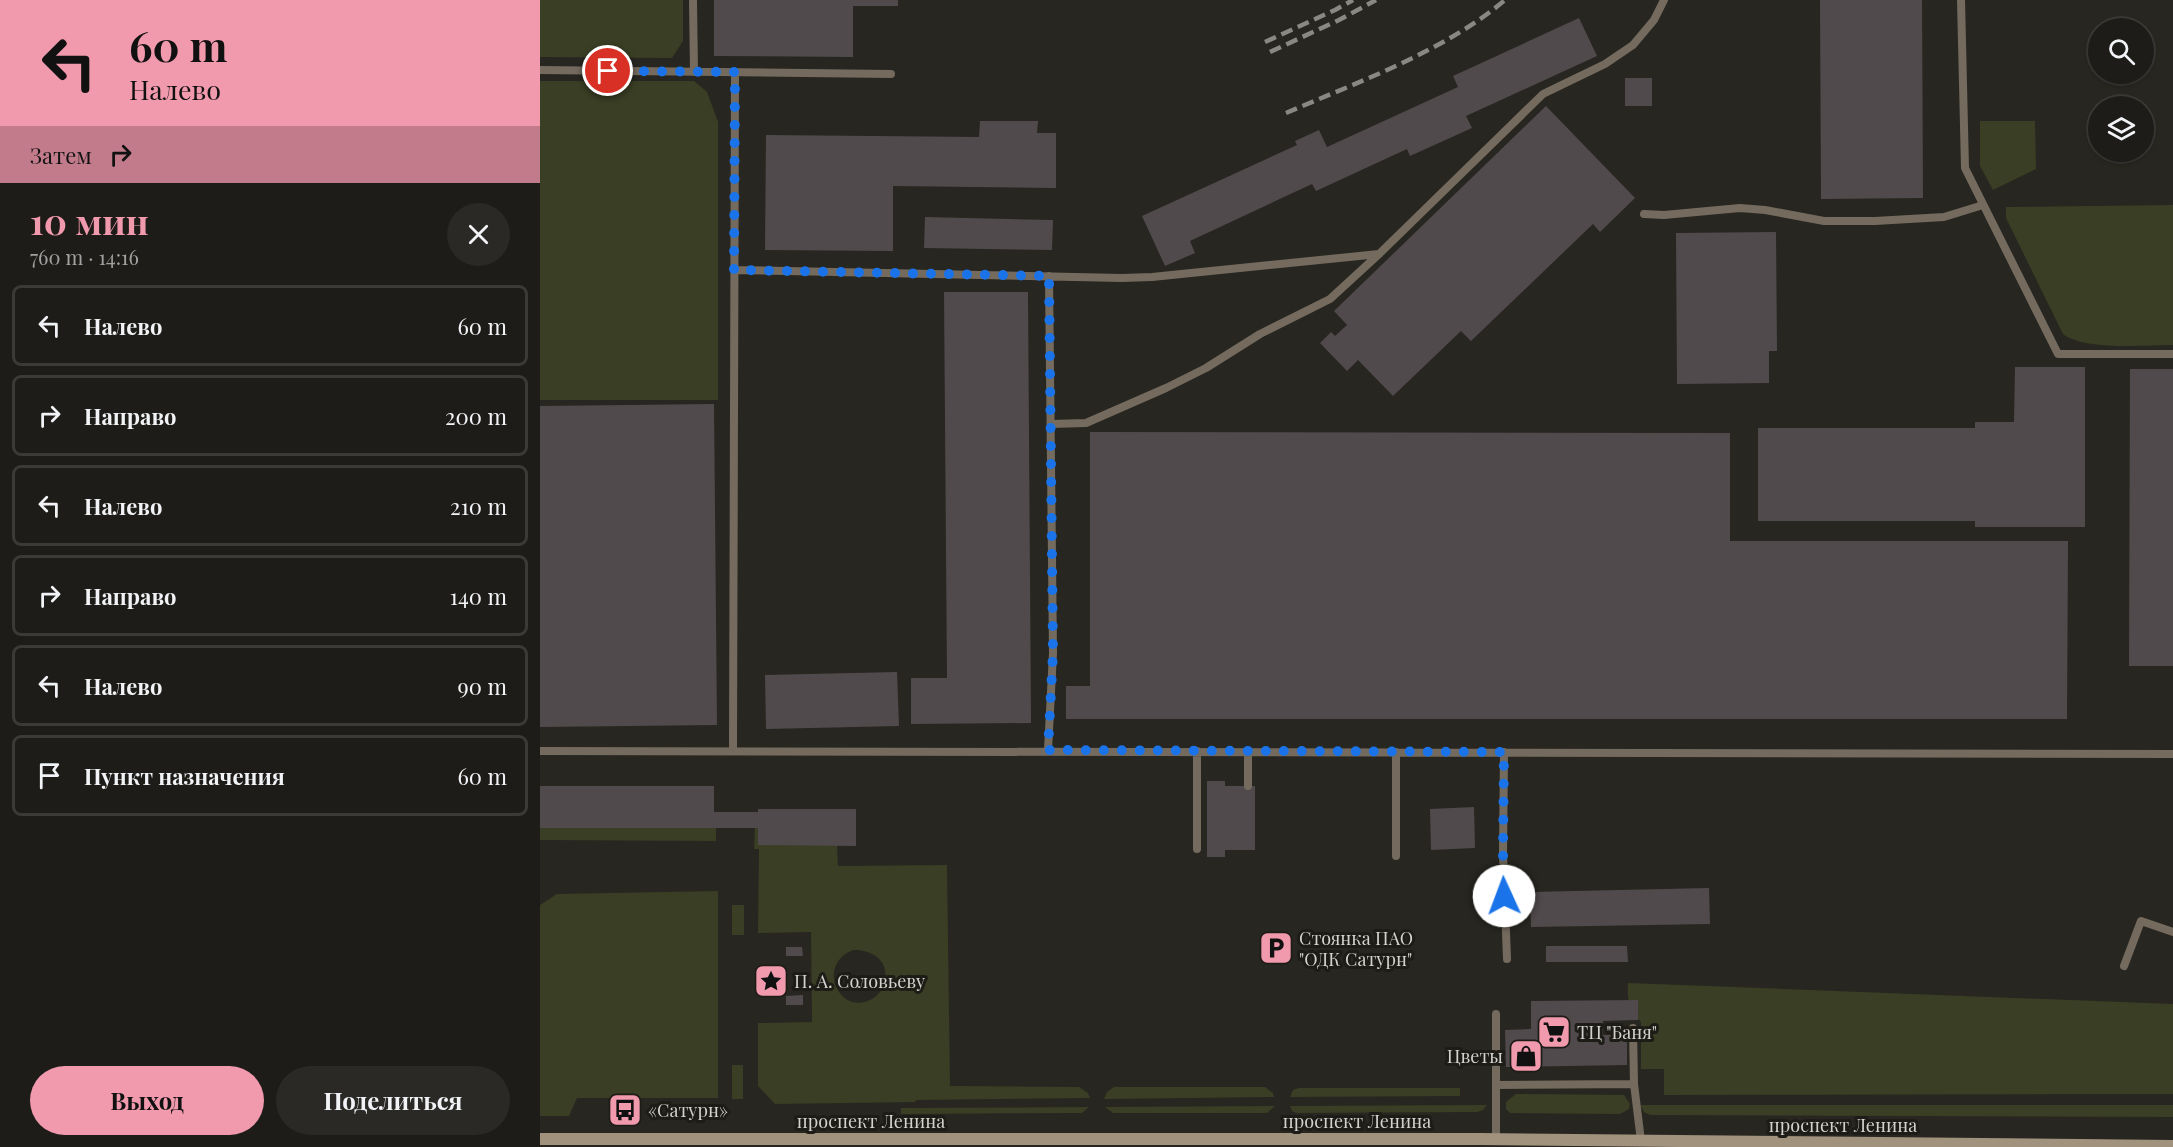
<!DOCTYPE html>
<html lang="ru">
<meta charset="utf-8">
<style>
body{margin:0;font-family:"Playfair Display",serif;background:#2b2925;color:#f1f3f6;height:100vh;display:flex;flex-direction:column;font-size:22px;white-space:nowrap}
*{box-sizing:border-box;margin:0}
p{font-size:20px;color:#a1a1a2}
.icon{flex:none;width:33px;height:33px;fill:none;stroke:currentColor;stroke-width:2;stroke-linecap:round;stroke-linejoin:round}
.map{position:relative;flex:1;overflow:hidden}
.sheet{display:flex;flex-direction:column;background:#1e1c18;width:540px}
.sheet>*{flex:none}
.top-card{background:#f29aad;color:#111;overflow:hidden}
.tools{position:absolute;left:1548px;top:18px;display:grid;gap:12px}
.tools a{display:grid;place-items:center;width:66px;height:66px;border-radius:50%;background:#1e1c18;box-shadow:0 2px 4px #0004,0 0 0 2px #3c3a37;font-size:30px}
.pin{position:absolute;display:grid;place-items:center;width:51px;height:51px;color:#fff;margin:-26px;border:3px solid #fff;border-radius:50%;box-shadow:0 2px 6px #0007}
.me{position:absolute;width:66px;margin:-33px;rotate:358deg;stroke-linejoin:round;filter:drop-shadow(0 0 4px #0008)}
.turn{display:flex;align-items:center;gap:21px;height:126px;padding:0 30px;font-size:27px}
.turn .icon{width:78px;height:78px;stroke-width:2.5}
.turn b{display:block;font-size:42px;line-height:51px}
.then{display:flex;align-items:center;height:57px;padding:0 30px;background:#0003;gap:12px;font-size:22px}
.round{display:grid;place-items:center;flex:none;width:63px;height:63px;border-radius:32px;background:#2b2925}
.overview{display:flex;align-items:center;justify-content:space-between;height:102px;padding:0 30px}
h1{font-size:36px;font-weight:700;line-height:45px;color:#f29aad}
.cta{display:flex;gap:12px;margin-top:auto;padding:12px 30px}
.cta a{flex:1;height:69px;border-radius:36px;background:#f29aad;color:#111;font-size:24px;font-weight:700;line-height:69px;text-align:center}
.cta a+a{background:#2b2925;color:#f1f3f6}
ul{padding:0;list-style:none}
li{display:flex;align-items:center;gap:18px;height:81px;margin:0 12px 9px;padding:0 18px;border:3px solid #3c3a37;border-radius:9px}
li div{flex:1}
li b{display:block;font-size:22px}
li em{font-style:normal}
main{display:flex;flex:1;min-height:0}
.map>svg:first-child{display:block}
.green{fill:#3a3e24;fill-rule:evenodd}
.building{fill:#514a4d}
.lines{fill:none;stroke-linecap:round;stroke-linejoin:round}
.lane{stroke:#746b5e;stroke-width:8}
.secondary{stroke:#a1927d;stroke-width:12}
.rail{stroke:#8a8884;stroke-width:4.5;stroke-dasharray:12 6;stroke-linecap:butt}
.route{stroke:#1a73e8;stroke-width:10;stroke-dasharray:0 18}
.labels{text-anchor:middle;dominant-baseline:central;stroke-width:6;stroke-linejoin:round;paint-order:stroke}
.poi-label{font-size:18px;fill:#d4d2cf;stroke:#1e1c17;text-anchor:start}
.street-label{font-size:18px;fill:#d4d2cf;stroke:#1e1c17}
</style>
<main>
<section class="sheet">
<div class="top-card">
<div class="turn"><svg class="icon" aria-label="left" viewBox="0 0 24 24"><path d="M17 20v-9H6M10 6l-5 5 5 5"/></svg><div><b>60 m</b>Налево</div></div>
<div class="then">Затем<svg class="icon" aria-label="right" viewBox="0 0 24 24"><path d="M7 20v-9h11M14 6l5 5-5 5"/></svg></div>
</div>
<div class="overview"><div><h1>10 мин</h1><p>760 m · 14:16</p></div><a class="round"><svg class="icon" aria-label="close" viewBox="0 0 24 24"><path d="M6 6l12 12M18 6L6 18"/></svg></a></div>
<ul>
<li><svg class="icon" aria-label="left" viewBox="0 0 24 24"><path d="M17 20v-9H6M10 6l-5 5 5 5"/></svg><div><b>Налево</b></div><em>60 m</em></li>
<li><svg class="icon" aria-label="right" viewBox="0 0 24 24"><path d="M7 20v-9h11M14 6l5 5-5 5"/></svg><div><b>Направо</b></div><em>200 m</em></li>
<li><svg class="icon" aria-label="left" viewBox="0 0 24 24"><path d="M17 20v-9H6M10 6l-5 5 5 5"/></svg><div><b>Налево</b></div><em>210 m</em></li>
<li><svg class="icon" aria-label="right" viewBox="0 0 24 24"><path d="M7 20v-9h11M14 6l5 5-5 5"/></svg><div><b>Направо</b></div><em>140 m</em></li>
<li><svg class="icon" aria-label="left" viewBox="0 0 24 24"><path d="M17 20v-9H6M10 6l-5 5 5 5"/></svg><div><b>Налево</b></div><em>90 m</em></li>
<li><svg class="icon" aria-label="arrive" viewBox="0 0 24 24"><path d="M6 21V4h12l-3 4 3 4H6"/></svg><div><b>Пункт назначения</b></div><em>60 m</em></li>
</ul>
<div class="cta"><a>Выход</a><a>Поделиться</a></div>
</section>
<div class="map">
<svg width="1633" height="1147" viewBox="0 0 1633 1147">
<rect width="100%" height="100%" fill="#282620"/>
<!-- green -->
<path class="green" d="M0 0H143V41L132 58 0 57Z
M0 81H154L167 92 178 122V400H0Z
M1440 121H1495L1496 169 1453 190 1440 166Z
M1633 205V345C1605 345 1545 351 1523 334L1466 218V207Z
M0 828H176V841L0 840Z
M215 828H218V845H297L298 866 407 865 410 1086 539 1087 548 1093 550 1098 376 1100 375 1102 235 1104 218 1086V1023L272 1022 271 932 218 933 219 849H214ZM313 950C331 949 349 960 345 980 344 988 339 995 332 999 300 1017 275 965 313 950Z
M178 891V1098H37L29 1116H0V905L17 894Z
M192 905H204V935H192Z
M1088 983 1633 1004V1094L1124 1095V1069H1101V1022C1089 1011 1087 998 1088 983Z
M192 1065H203V1099H192Z
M574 1087H725L733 1093 734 1097 564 1099 567 1092Z
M759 1088H920V1096L750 1097 753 1090Z
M976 1094 1084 1095 1090 1104 1089 1109 1080 1114 970 1113 966 1109V1102Z
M947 1105 943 1110 937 1112 756 1113 752 1111 750 1106Z
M1100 1105H1633V1117L1110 1115 1104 1112Z
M735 1106 727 1113H573L565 1107Z
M549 1107 542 1113 361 1114V1108Z"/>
<!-- building -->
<path class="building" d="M174 0H358V6H313V57L174 56Z
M1280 0H1382L1383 198 1281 199Z
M1039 18 1057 56 926 116 932 128 870 156 867 149 776 191 772 184 650 241 655 253 625 266 602 216 757 145 755 141 779 130 787 147 918 87 913 76Z
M1085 78H1112V106H1085Z
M1006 106 1095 198 1060 232 1053 224 931 341 921 331 853 396 818 360 807 371 780 343 791 332 795 336 807 325 794 311Z
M440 121H498L497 133H516V188L353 186V251L225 250 226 135 439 137Z
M385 217 513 220 512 250 384 248Z
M1236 232 1237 351H1229V383L1137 384 1136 233Z
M404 292H488L491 723 371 724V678H407Z
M1475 367H1545V527H1435V521H1218V428H1435V422H1474Z
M1590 369H1633V666H1589Z
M174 404 177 725 0 727V406Z
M550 432 1190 433V541H1528L1527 719H526V686H550Z
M357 672 359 726 226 729 225 675Z
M667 781H685V786H715V850H685V857H667Z
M0 786H174V812H218V809H316V846L218 845V828H0Z
M934 807 935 848 891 850 890 809Z
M1169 888 1170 924 991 927 990 892Z
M1006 946H1087L1088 962H1006Z
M246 947H262L263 956H246Z
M263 995V1005H246V996Z
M1098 1000V1020L1063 1021V1035H1087V1065L966 1067 965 1030 991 1029V1001Z"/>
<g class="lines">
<!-- lane -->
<path class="lane" d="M153 0 154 72
M1421 0 1425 168 1518 354H1633
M0 70 351 74
M1104 214 1124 215 1200 208 1225 210 1284 221H1335L1404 217 1443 205
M194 270 582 278 612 277 839 254
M511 424 546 423 626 388 666 368 720 334 790 299 839 254 1003 94 1065 64 1093 45 1114 20 1124 0
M193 750 195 72
M508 750 513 653 509 276
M0 751 1633 754
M657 751V849
M708 751V786
M856 752V856
M964 752 963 854 967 959
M1584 966 1601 921 1633 932
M956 1014V1140
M1093 1028 1094 1084 1101 1141
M956 1085 1094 1084"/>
<!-- secondary -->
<path class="secondary" d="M0 1139H940L1633 1146"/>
<!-- rail -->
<path class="rail" d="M725 42 795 10 813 0
M730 52 799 20 836 0
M746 113C818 82 905 51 965 0"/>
</g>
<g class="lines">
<!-- route -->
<path class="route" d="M68 71 195 72 194 270 509 276 513 653 508 750 964 752 963 854 964 896"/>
</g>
<!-- icons -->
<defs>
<g id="parking-square" transform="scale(1.725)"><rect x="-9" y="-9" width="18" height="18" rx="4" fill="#f29aad" stroke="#1e1c17"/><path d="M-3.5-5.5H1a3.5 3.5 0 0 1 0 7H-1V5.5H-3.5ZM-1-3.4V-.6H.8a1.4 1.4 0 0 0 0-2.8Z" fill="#111"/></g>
<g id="sight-square" transform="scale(1.725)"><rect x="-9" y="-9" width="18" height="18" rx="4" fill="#f29aad" stroke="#1e1c17"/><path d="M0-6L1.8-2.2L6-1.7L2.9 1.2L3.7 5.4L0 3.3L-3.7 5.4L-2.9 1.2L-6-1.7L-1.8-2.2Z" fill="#111"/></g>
<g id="supermarket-square" transform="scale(1.725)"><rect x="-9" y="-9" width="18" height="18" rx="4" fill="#f29aad" stroke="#1e1c17"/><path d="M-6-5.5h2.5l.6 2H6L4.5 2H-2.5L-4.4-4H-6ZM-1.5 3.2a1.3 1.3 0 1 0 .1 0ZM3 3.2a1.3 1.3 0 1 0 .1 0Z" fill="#111"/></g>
<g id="shop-square" transform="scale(1.725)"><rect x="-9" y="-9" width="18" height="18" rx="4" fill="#f29aad" stroke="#1e1c17"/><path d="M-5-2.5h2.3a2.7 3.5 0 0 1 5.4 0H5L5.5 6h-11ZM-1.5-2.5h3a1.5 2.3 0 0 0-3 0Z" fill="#111"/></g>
<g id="bus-square" transform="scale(1.725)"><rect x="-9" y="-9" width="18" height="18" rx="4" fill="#f29aad" stroke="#1e1c17"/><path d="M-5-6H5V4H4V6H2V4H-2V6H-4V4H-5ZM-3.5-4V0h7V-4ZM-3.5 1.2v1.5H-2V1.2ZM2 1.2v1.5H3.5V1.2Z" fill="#111"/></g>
</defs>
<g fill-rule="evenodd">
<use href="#parking-square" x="736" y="948"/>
<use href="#sight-square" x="231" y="981"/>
<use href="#supermarket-square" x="1014" y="1032"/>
<use href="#shop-square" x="986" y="1056"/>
<use href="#bus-square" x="85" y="1110"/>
</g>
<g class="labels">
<!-- poi labels -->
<g class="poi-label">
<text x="759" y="938">Стоянка ПАО<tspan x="759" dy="21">"ОДК Сатурн"</tspan></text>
<text x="254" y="981">П. А. Соловьеву</text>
<text x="1037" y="1032">ТЦ "Баня"</text>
<text x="963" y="1056" text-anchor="end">Цветы</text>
<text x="108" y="1110">«Сатурн»</text>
</g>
<!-- street labels -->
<g class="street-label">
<text x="331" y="1121">проспект Ленина</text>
<text x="817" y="1121">проспект Ленина</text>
<text x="1303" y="1125">проспект Ленина</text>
</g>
</g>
</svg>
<div class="tools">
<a><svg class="icon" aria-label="search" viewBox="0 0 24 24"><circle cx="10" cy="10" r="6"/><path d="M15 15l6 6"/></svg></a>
<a><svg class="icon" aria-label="layers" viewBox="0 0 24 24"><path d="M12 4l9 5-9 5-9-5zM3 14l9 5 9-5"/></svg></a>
</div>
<div class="pin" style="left:68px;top:71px;background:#d93025"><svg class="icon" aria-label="arrive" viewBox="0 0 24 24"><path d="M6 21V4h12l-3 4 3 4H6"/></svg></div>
<svg class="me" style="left:964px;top:896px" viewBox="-20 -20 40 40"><circle r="19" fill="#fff"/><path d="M0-13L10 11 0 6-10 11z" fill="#1a73e8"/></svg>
</div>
</main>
